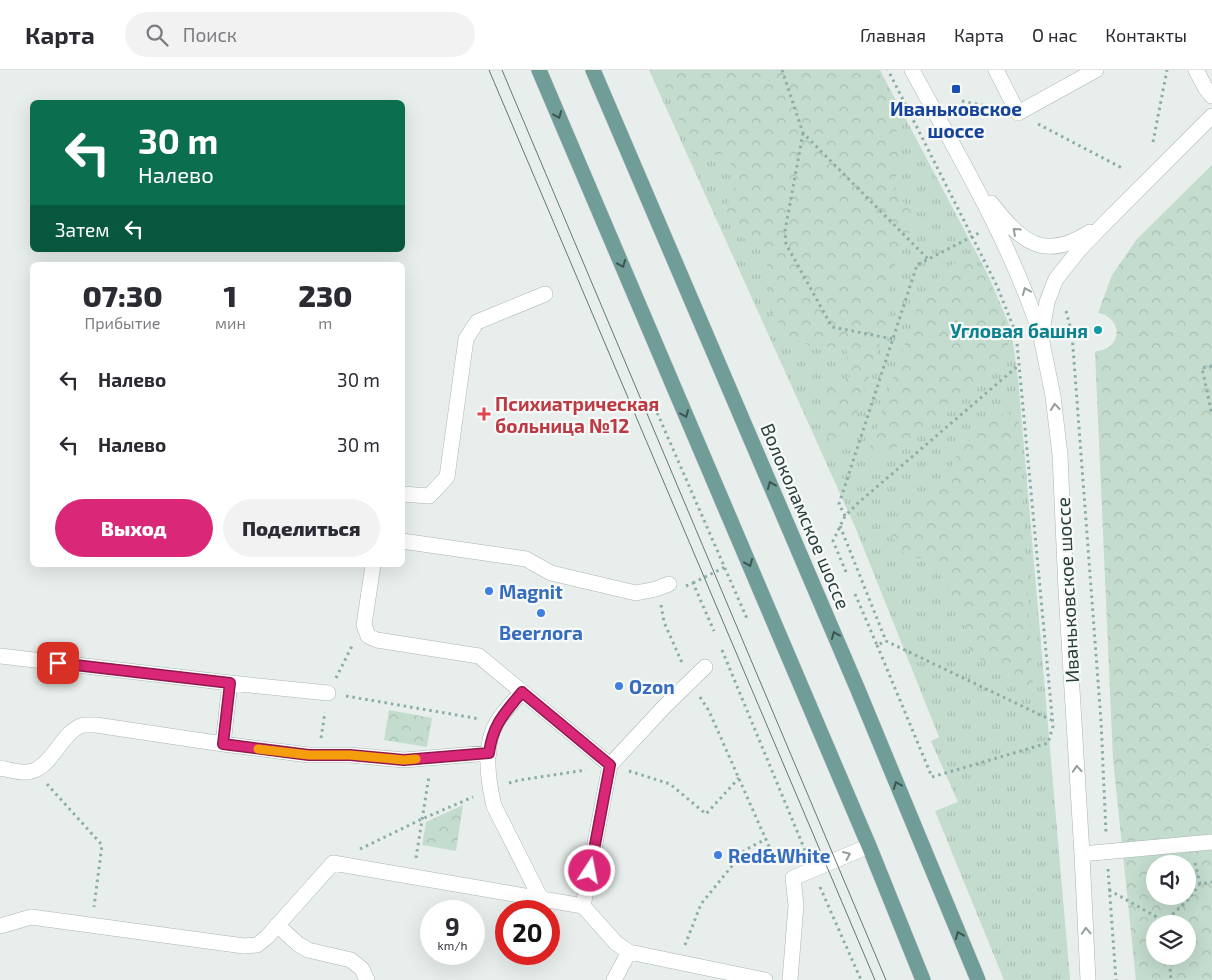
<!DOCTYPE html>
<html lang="ru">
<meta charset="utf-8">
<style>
body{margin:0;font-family:"Exo 2",sans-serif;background:#f2f2f3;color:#2b2b33;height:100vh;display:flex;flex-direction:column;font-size:19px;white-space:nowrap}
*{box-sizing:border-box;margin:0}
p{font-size:16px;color:#7c7c81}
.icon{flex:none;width:28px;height:28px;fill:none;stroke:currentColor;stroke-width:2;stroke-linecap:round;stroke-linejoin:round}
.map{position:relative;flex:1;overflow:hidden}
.panel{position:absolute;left:30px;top:192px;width:375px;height:305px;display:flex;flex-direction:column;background:#fff;border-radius:8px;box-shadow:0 5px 20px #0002}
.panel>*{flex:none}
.guide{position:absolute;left:30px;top:30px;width:375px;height:152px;border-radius:8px;box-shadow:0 5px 20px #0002;background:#0b6e4f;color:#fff;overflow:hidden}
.tools{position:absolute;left:1146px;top:785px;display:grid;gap:10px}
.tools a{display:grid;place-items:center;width:50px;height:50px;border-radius:50%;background:#fff;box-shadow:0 5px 20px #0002;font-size:25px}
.speed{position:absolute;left:420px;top:830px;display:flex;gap:10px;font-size:25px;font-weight:700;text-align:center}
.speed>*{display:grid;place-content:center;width:65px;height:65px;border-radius:50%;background:#fff;box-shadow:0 5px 20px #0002;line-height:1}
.speed small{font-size:12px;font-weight:400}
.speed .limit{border:8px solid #d22;background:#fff;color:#111}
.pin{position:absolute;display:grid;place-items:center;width:42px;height:42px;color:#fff;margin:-21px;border-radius:10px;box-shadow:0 2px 8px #0006}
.me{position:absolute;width:55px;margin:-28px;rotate:11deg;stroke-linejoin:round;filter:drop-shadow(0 0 4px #0008)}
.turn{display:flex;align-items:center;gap:18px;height:105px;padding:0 25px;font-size:22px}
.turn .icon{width:65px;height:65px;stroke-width:2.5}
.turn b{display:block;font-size:35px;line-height:42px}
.then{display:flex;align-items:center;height:48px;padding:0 25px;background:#0003;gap:10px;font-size:19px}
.eta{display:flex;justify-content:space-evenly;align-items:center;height:85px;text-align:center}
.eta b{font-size:30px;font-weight:800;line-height:35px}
.cta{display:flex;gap:10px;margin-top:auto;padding:10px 25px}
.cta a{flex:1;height:58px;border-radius:30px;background:#db2777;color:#fff;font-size:20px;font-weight:800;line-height:58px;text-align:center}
.cta a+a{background:#f2f2f3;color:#2b2b33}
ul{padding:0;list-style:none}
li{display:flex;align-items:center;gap:15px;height:65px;padding:0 25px}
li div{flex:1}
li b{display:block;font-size:19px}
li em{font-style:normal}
header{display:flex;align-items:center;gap:30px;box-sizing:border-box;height:70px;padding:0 25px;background:#fff;border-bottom:1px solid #e1e1e2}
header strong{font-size:24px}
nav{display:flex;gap:28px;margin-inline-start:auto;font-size:18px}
.search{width:350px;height:45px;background:#f2f2f3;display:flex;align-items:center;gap:12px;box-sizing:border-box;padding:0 18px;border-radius:28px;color:#7c7c81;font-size:19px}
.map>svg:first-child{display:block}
.grass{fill:url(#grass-tufts)}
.forest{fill:url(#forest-crowns);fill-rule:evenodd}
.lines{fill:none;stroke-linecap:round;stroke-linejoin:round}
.minor-casing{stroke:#aab6b3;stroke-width:16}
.major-casing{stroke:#c3c9c8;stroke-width:16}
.path{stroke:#8bada8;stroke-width:3;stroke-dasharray:2.5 4;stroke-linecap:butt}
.minor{stroke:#fff;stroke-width:15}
.major{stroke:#719d99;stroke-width:15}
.tram{stroke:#637976;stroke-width:1}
.oneway{stroke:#3a5652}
.oneway2{stroke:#949e9d}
.route-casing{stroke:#8e194d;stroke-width:12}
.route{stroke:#db2777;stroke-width:9}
.slow{stroke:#f59e0b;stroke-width:9}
.transit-dot{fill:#1a4fb4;stroke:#f7faf9;stroke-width:2}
.culture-dot{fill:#0f9aa8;stroke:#f7faf9;stroke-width:2}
.health-dot{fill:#e0444e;stroke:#f7faf9;stroke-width:2}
.shop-dot{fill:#3f7fe0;stroke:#f7faf9;stroke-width:2}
.labels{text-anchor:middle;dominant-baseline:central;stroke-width:4.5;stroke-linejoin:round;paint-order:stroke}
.transit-label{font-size:19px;font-weight:bold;fill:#164399;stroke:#f7faf9}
.culture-label{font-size:19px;font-weight:bold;fill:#0d838f;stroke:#f7faf9;text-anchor:end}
.health-label{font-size:19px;font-weight:bold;fill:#be3a42;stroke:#f7faf9;text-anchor:start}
.street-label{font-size:19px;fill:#283e3b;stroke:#f7faf9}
.shop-label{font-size:19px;font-weight:bold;fill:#366cbe;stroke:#f7faf9;text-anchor:start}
</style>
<header>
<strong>Карта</strong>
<div class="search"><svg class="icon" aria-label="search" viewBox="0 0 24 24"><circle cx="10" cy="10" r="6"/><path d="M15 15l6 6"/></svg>Поиск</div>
<nav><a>Главная</a><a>Карта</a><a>О нас</a><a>Контакты</a></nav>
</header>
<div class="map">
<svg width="1212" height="910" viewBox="0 0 1212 910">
<defs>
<pattern id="grass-tufts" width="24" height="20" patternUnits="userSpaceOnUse" patternTransform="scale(1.25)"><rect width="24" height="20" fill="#c3dccd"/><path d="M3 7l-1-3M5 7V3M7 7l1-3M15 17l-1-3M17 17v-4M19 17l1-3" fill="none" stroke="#a8beb1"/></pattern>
<pattern id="forest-crowns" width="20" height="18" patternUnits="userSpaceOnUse" patternTransform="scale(1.25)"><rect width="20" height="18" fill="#c3dccd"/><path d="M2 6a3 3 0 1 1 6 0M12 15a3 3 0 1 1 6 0" fill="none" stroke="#a8beb1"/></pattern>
</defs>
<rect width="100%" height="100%" fill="#e7eeec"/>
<!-- grass -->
<path class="grass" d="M649 0H880L989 207 1011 259 1018 308 1070 910H1004L935 741 958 732 931 671 939 667 856 459Z"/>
<!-- forest -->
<path class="forest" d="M658 0H875L894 35 899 89 894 120 915 147 905 176 889 204 891 238 848 372 830 376 826 358 825 320 850 307 846 277H813L786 265 770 239 766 180 739 166 726 139 737 111 727 84 695 87Z
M1212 95V910H1136L1113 689 1095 282C1100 280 1105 280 1110 276 1124 264 1114 245 1098 243L1112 205 1137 169ZM1155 794H1188V826H1155ZM1155 854H1188V886H1155Z
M967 189 990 211 1004 246 1009 281 905 374 866 389 922 223 951 195Z
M1018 341 1033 615 1026 619 1007 603 987 594 969 579 961 536 947 520 950 498 930 488H907L885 456 901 440 921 430 953 395 961 373 996 345Z
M389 640 432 648 427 677 384 670Z
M463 735 456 781 422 775 426 752Z"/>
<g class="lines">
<!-- minor casing -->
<g class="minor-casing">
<path id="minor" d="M912 0C958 85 1010 171 1040 263
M996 0 1018 43 1096 0
M1196 0 1206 19 1212 26
M991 133C1021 172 1044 192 1090 162
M402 424 429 426 447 407 466 269 477 252 545 224
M402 471 526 489 551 503 636 523 656 519 669 514
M373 495 364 555 368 566 377 570 479 586 610 695 664 637 705 597
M0 586 230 613 328 623
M522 622C514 631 504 641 497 652 483 675 488 711 494 736L541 829
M223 674 309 685H350L404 690 489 683
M0 698C11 700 24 705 35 700 54 692 64 659 84 655 88 655 93 655 96 655L223 674 230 613
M1082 784 1212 772
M583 836 616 873 629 882 765 910
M277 855 298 874 308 880 351 890 362 899 367 910
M0 856 31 847 244 876 257 875 267 867 333 793 583 836 610 695
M614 910 629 882
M790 910 796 835 793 808 869 776
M1088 910 1082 784 1066 520 1060 385 1053 326 1041 267 1047 232 1056 209 1079 180 1106 152 1212 46"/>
</g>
<!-- major casing -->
<g class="major-casing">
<path id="major" d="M539 0 869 776 923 910
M593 0 858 620 978 910"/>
</g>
<!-- path -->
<path class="path" d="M782 0 803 63 928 189
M962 31 995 38
M1038 54 1124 99
M803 63 785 161 786 174 832 257 893 269
M1153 72 1167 0
M1066 241 1072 264 1101 651 1106 763
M1060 265 1072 264
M1212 296 1202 298 1212 345
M652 331 748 551
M845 446 839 434 917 195 979 163
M840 456 886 571 1051 650
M846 502 833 471 845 446 858 433 1019 295
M693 513 725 497
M686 516 693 513 714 561
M855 524 877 575 886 571
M661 535 664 552 683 595
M877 575 932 707 1048 673 1053 656 1017 273 1013 256 997 216 888 0
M722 580 806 783
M336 608 352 576
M346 626 480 649
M700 627 709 641 775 790
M321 668 325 642
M629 701 670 714 706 744 739 708
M509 713 520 710 586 700
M47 714 102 775 94 837
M360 779 422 749 473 727
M416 788 429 706
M1195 793 1200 814
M1108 799 1116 910
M820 817 861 910
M1109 820 1169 854
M1165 854V851L1186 832 1200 814 1212 812
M685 875 701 834 745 780 766 769
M1169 886 1171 910"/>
<!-- minor -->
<use href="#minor" class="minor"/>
<!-- major -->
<use href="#major" class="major"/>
<!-- tram -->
<path class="tram" d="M489 0 875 910
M502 0 886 910"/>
</g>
<!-- one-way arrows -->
<defs><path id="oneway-chevron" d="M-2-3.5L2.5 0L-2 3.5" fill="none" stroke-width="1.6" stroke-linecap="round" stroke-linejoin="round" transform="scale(1.25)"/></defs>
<g class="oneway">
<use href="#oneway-chevron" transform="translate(558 45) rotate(67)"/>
<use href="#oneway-chevron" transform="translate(622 194) rotate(67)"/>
<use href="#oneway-chevron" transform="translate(685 344) rotate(67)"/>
<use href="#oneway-chevron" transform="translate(771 415) rotate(-113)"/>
<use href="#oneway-chevron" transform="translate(749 493) rotate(67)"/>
<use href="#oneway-chevron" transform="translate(835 565) rotate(-113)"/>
<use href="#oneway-chevron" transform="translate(897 715) rotate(-112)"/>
<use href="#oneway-chevron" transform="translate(959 865) rotate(-112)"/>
</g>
<g class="oneway2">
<use href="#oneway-chevron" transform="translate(1016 161) rotate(-138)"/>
<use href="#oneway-chevron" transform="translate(1026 221) rotate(-113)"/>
<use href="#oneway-chevron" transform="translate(1055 337) rotate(-96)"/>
<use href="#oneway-chevron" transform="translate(1077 699) rotate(-94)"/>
<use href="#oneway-chevron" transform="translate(847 785) rotate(-24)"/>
<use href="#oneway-chevron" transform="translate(1086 861) rotate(-93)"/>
</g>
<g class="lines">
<!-- route casing -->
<g class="route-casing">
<path id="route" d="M58 593 230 613 223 674 309 685H350L404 690 489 683C493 654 504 644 522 622L610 695 590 801"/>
</g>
<!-- route -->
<use href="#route" class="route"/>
<!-- slow -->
<path class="slow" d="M258 679 309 685H350L404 690 416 689"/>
</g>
<!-- markers -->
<rect class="transit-dot" x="951" y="14" width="10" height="10" rx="2.5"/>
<circle class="culture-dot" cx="1098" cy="260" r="5"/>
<path class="health-dot" d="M481.5 336.5h5v5h5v5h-5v5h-5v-5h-5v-5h5z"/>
<g class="shop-dot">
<circle cx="489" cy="521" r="5"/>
<circle cx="541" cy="543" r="5"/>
<circle cx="619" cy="616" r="5"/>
<circle cx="718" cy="785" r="5"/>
</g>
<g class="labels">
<!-- transit labels -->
<g class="transit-label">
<text x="956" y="38">Иваньковское<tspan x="956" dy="22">шоссе</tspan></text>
</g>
<!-- culture labels -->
<g class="culture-label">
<text x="1088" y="260">Угловая башня</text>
</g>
<!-- health labels -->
<g class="health-label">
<text x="495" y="333">Психиатрическая<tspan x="495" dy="22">больница №12</tspan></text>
</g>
<!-- street labels -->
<g class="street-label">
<text transform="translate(806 446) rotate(67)">Волоколамское шоссе</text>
<text transform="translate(1067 520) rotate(-93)">Иваньковское шоссе</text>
</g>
<!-- shop labels -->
<g class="shop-label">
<text x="499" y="521">Magnit</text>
<text x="541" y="562" text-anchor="middle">Beerлога</text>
<text x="629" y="616">Ozon</text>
<text x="728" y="785">Red&amp;White</text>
</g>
</g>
</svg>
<div class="tools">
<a><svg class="icon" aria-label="sound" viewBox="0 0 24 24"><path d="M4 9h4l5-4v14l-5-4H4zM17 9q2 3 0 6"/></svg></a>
<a><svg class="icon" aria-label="layers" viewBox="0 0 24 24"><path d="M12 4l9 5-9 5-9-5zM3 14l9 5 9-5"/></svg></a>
</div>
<div class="speed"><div>9<small>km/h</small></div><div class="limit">20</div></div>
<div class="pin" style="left:58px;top:593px;background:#d93025"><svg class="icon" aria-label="arrive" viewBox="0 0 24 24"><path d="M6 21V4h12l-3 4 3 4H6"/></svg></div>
<svg class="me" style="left:590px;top:801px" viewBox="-20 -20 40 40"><circle r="17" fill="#db2777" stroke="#fff" stroke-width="3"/><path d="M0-11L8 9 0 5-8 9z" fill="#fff"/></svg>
<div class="guide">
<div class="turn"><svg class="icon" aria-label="left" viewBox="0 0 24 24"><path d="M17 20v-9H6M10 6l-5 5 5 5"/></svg><div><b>30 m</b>Налево</div></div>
<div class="then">Затем<svg class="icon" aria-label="left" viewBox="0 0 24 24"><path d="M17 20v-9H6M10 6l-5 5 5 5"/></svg></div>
</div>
<section class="panel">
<div class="eta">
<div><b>07:30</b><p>Прибытие</p></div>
<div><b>1</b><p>мин</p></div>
<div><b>230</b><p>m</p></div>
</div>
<ul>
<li><svg class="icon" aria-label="left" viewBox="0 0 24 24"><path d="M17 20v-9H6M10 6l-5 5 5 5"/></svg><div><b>Налево</b></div><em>30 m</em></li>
<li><svg class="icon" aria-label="left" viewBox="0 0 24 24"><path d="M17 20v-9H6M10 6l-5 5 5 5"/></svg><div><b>Налево</b></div><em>30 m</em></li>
</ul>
<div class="cta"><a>Выход</a><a>Поделиться</a></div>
</section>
</div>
